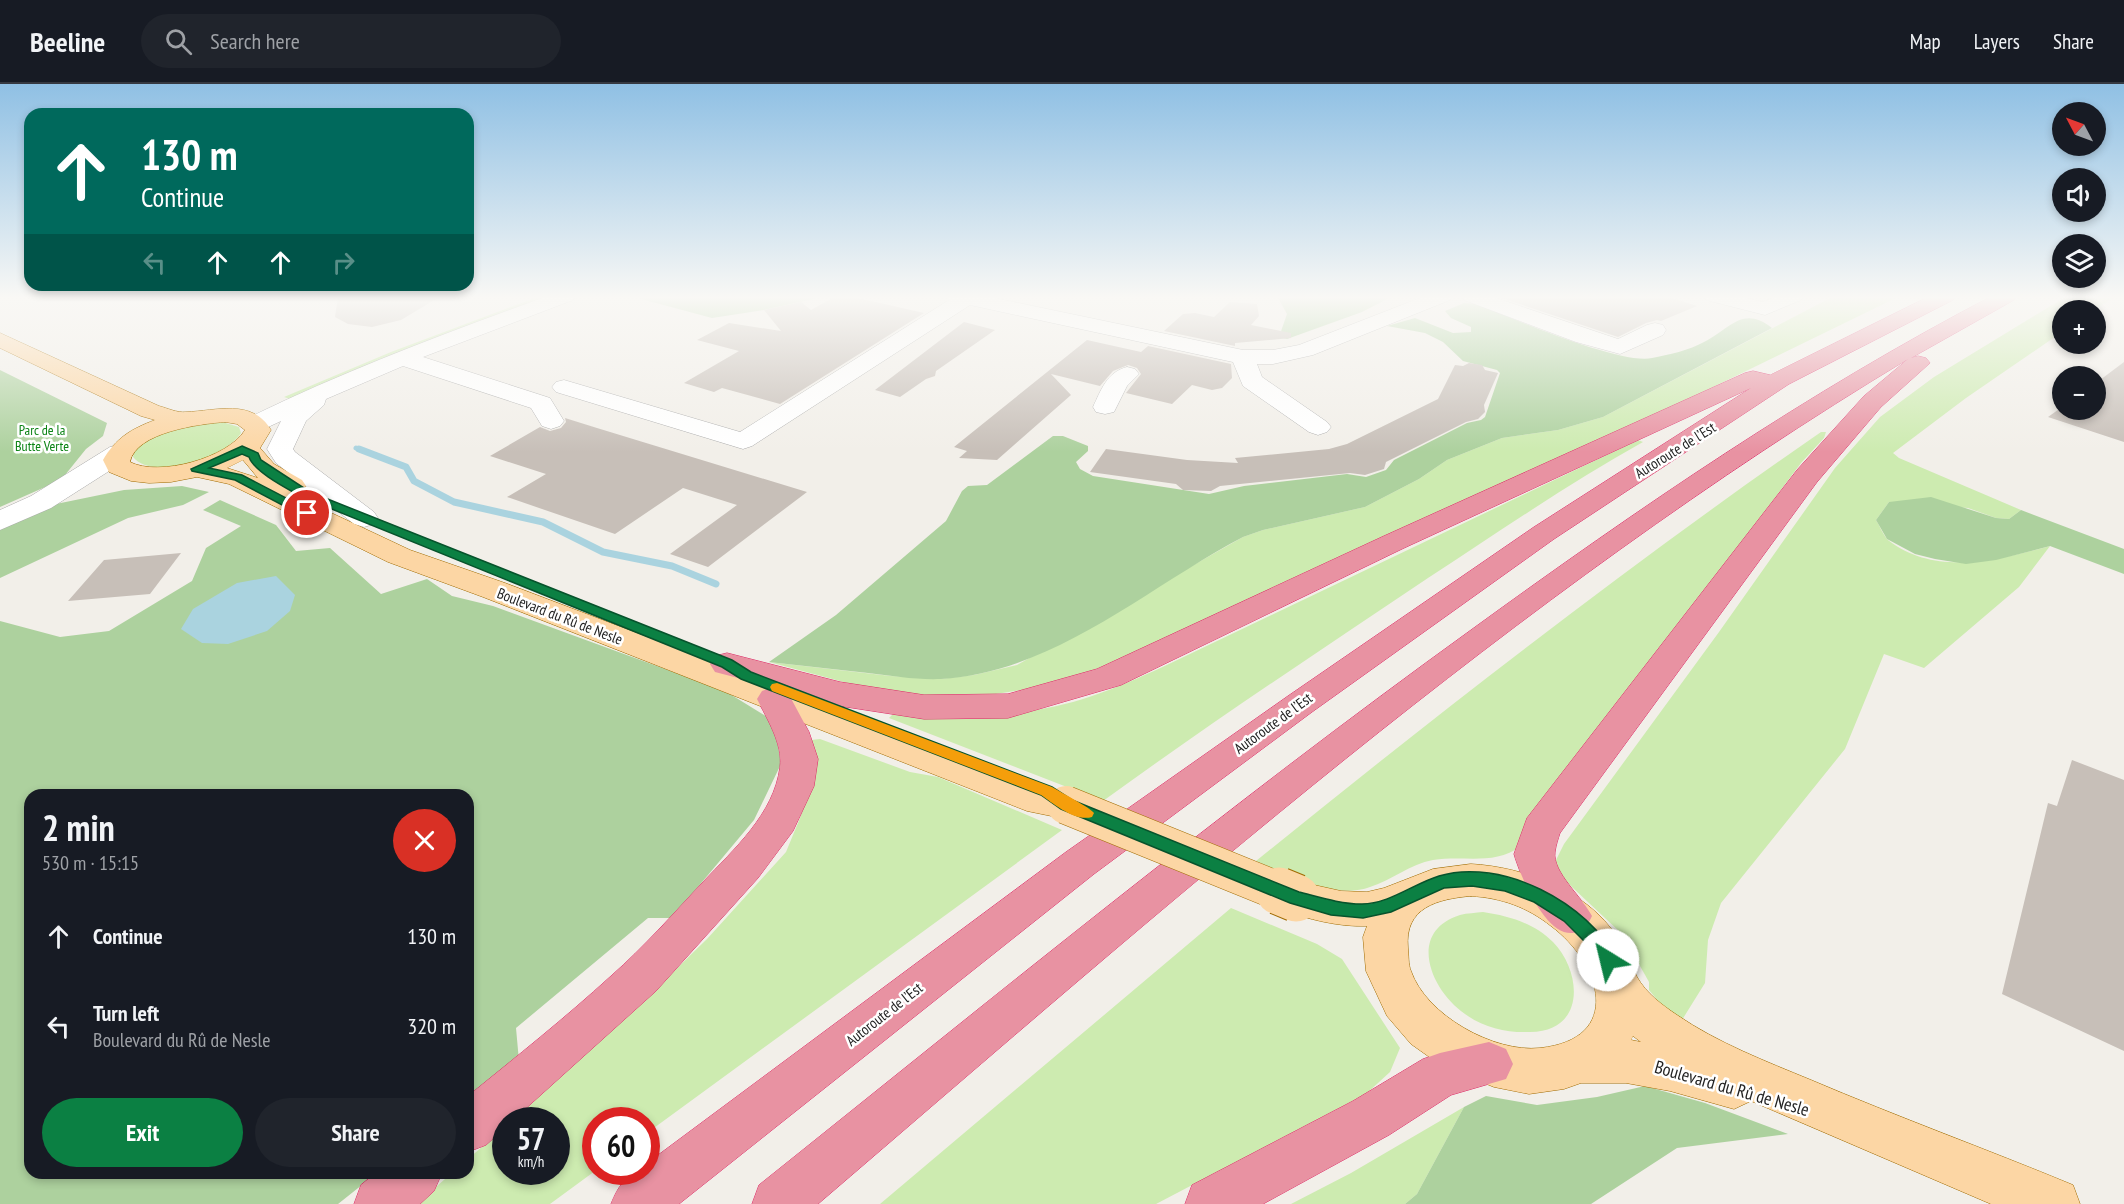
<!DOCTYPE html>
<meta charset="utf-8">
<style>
body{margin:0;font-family:"PT Sans Narrow",sans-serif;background:#20242c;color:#f1f3f6;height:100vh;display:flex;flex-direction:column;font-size:22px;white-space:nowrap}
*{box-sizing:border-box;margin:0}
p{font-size:20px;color:#9ea1a6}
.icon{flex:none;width:33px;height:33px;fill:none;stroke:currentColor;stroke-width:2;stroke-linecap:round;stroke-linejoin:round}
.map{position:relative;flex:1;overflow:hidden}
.drawer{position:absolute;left:24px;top:705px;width:450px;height:390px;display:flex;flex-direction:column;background:#171b24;border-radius:18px;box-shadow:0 3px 9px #0003}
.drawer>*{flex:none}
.top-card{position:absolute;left:24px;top:24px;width:450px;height:183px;border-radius:18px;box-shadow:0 3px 9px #0003;background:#00695c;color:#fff;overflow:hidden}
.needle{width:39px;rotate:311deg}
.buttons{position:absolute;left:2052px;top:18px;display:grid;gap:12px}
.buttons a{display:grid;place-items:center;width:54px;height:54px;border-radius:50%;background:#171b24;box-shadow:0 3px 9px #0003;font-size:30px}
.speed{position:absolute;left:492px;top:1023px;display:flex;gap:12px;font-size:30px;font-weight:700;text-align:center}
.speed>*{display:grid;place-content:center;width:78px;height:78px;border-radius:50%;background:#171b24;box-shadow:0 3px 9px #0003;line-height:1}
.speed small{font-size:15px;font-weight:400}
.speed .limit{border:9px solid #d22;background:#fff;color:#111}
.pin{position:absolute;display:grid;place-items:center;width:51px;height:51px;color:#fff;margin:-26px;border:3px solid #fff;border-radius:50%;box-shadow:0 2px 6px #0007}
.me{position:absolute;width:66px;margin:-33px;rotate:324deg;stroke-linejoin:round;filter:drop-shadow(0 0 4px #0008)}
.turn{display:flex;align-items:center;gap:21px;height:126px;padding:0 18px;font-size:27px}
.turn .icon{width:78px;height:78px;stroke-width:2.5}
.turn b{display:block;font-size:42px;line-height:51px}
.lanes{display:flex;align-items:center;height:57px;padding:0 18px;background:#0003;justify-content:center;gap:30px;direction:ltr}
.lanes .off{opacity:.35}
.round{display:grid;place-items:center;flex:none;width:63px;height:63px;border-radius:32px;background:#20242c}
.summary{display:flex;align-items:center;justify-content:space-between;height:102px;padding:0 18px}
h1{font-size:36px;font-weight:600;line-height:45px}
.action{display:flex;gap:12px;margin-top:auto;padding:12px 18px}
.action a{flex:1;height:69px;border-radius:36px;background:#0b8043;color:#fff;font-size:24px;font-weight:600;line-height:69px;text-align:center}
.action a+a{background:#20242c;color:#f1f3f6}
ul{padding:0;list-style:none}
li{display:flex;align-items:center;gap:18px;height:90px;padding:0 18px}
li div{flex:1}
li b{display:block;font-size:22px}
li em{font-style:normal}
header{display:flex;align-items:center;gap:36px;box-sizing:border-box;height:84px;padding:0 30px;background:#171b24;border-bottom:2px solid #363941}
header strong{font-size:28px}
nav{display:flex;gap:33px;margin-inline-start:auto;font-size:21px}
.search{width:420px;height:54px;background:#20242c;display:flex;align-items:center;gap:15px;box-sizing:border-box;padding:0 21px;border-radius:33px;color:#9ea1a6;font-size:22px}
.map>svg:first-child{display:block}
.grass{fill:#cdebb0}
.forest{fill:#add19e}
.water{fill:#aad3df}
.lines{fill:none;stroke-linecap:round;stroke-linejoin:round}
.stream-far1{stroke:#aad3df;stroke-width:5}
.stream{stroke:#aad3df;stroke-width:7}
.building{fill:#c7bfb8}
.minor-casing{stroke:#a9a9a9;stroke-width:1}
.major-casing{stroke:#a06b00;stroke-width:1}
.highway-casing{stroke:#dc2a67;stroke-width:1}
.minor{fill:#fff;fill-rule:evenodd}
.major{fill:#fcd6a4;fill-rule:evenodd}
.highway{fill:#e892a2;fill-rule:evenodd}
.major-bridge-far1-casing{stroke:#a06b00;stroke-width:39;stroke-linecap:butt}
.major-bridge-casing{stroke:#a06b00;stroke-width:49;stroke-linecap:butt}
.major-bridge-far1{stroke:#fcd6a4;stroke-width:38}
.major-bridge{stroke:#fcd6a4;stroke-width:47}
.route{fill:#0b8043;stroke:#07532c;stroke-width:1.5}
.slow{fill:#f59e0b}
.labels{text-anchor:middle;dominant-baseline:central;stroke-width:5;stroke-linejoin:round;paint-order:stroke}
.far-park-label{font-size:14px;fill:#0c8416;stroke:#fff}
.street-label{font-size:15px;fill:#222;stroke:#fff}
.near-street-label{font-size:18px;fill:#222;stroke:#fff}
</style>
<header>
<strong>Beeline</strong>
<div class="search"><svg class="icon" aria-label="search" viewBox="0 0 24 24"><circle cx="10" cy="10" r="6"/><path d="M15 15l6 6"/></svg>Search here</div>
<nav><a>Map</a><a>Layers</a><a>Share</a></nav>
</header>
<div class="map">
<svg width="2124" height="1120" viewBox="0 0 2124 1120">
<rect width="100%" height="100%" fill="#f2efe9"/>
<!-- grass -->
<path class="grass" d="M540 212H558L477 241 293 316 284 313 391 268Z
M1834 212H1900L1662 328 1382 454 1183 550 1074 594 1041 603 983 612H919L866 604 769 578 891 592 940 595 974 591 1017 581 1243 453 1263 446 1365 423 1419 395 1447 376 1502 354 1558 346 1603 333Z
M2067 212H2116L2094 226H2062V248L1966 314 1893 369 1899 374 2021 426 2009 435 1996 434 1968 424 1889 418 1876 436C1880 442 1883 451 1888 456 1935 493 1998 476 2050 462L2019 503 1924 584 1884 570 1845 665 1721 819 1708 856 1705 899 1682 936 1663 923 1649 906V898L1622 850 1557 789 1555 778 1564 760 1719 548 1835 384 1880 333 1934 293Z
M219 337 239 343 241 349C227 373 153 398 133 373 140 345 195 341 219 337Z
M1821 348H1826L1824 354 1801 379 1707 505 1521 762C1494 782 1465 771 1433 776 1410 780 1392 796 1370 803 1335 816 1288 791 1256 777 1440 628 1626 483 1821 348Z
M1638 356 1643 358C1569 399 1499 448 1428 494 1319 567 1209 640 1103 717L889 634 893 630C937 629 983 631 1027 627 1076 622 1126 600 1171 579Z
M820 655 910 688 938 693 1062 746 647 1049 646 1036H596L595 1087 550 1120H416L452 1089H468V1075L505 1043 506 1088H556V1036H512L633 927 707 855 786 768 800 734 811 695V656Z
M1231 824 1317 860 1342 875 1400 964 1390 988 1366 1010 1156 1120H880Z
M1483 828C1509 832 1534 839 1553 858 1583 889 1585 948 1530 948 1507 949 1484 944 1465 930 1431 907 1406 848 1460 831 1467 829 1476 829 1483 828Z
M1464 1023 1417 1110 1405 1120H1291L1351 1089Z"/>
<!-- forest -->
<path class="forest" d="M630 212H826L764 226 712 234Z
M1277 212H1393L1362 228 1287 255 1279 253 1287 230Z
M1464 219 1477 220C1511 234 1621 281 1652 274 1668 271 1690 266 1704 258 1731 244 1743 221 1772 244L1603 333 1558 346 1502 354 1447 376 1419 395 1365 423 1263 446 1243 453C1146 504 1055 588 941 595 917 596 892 592 868 589 835 585 802 582 769 578L836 531 946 437 962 407 968 402 987 401 1053 352H1063L1088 362V367L1076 378 1080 385 1093 392 1209 410 1244 402 1347 390 1366 393 1386 386 1394 376 1467 339 1481 336 1485 333 1500 289 1497 286 1463 277 1443 258 1425 249 1387 242 1415 234 1453 249 1471 248V243L1451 234 1445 227Z
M0 286 107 339 103 352 86 365 61 396 0 423Z
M182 402 209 408 183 421 128 434 0 494V445L56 420 124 406Z
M1931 413 1996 434 2009 435 2021 426 2124 465V490L2050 462 1996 476 1966 480 1935 475 1915 470 1887 455 1876 436 1889 418Z
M220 416 276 441 296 467 330 464 381 510 427 495 452 512 493 522 725 607 774 637 781 680 754 736 672 834H648L516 944 519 977 468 1018V711H30V1089H377L338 1120H0V537L60 553 109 547 192 497 206 464 241 442 203 426Z
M1645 1002 1705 1019 1788 1050 1677 1064 1591 1120H1405L1417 1110 1464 1023 1486 1012 1537 1021 1597 1013Z"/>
<!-- water -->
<path class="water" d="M276 492 295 511 290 527 267 547 228 560 202 559 181 545 193 525 237 499Z"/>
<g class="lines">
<!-- stream-far1 -->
<path class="stream-far1" d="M356 364 363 367"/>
<!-- stream -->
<path class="stream" d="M359 365 406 383 414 397 454 418 543 438 603 468 672 482 716 500"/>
</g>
<!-- building -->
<path class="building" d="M338 212H441L401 236 372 243 348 240 335 233Z
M836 212H849L924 229 780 320 722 304 714 308 684 299 739 267 697 256 729 239 781 247 764 226 801 218 811 226Z
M1496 212H1666L1697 222 1661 237 1657 236 1646 239 1618 253Z
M1230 218 1257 220 1259 232 1251 241 1291 249V254L1235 259V262L1164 247 1183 230 1195 229 1214 233Z
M964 238 995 246 936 287 935 292 926 295 900 313 875 306Z
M1087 256 1141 268 1148 262 1231 280 1232 294 1222 304 1212 306 1192 301 1172 320 1126 309 1141 290 1137 284 1128 281 1113 287 1100 302 1051 290 1071 311 997 376 959 374 967 367 954 363Z
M2124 278V358L2048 333 2062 323V326H2096V299Z
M1469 279 1482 281 1485 286 1498 289 1484 321 1485 328 1478 335 1466 338 1386 378 1384 385 1365 391 1350 389 1220 402 1211 407 1183 406 1176 400 1090 388 1106 365 1187 376 1238 379 1235 374 1329 365 1347 360 1438 315 1455 281 1463 282Z
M565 334 597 344 807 408 708 483 670 470 737 421 683 404 615 450 507 413 546 390 490 372 540 343 550 347 561 344 566 338Z
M181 469 150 510 68 517 104 476Z
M2072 676 2124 696V967L2002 910 2048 719 2057 722Z"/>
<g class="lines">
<!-- minor casing -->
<g class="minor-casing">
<path id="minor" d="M548 212H576L573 216 423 273 550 314 564 337 560 342 551 345 542 342 531 324 403 282 326 315 324 321 306 337 293 365 295 368 374 428 378 434 374 440 364 443 354 440 276 379 267 365 281 337 264 345 255 348 246 345 242 340 246 335C344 287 445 249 548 212Z
M947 212H985L1243 266H1273L1299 261 1425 212H1453L1450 216 1313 271 1273 280H1257L1262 293 1327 338 1331 343 1327 348 1318 351 1309 348 1243 302 1233 278 970 221 752 362 743 365 556 308 552 303 556 298 564 296 740 348 949 216Z
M1461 212H1490L1618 255 1647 241 1655 239 1663 241 1666 246 1663 251 1620 270 1576 258 1464 216Z
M1703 212H1737L1763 218 1777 212H1804L1801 216 1765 231 1706 216Z
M1127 283 1135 285 1139 290 1127 302 1114 328 1105 330 1096 328 1093 323C1101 306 1107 288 1127 283Z
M119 361 128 363 132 369 128 375 51 424 0 446V426L31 412 110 363Z"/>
</g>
<!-- major casing -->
<g class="major-casing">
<path id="major" d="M0 249 159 322C167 324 177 329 186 328 216 327 252 314 271 346L260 364 274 380 302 396 306 402 302 408 291 410 410 466 505 499 1045 704 1080 711 1085 721 1080 731 1066 735 1027 727 483 513 388 478 229 400 197 393 171 398 149 399 131 397 109 388 103 376C116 354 131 345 155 336L141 332 0 264ZM225 338 237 340 245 346C228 374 159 393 130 378 136 348 200 340 225 338ZM243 376 258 394 227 384Z
M1471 780C1524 783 1587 806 1617 853 1625 866 1630 880 1637 893 1646 909 1662 921 1677 931 1718 959 1765 977 1811 996 1898 1033 1986 1065 2073 1101L2080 1120H1991L1751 1017 1734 1025 1670 1007 1626 999H1581L1564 1005 1529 1010 1494 1003 1442 982 1411 960 1387 932 1366 887 1363 853 1367 842C1337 843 1309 835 1281 826L1275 814 1281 802 1296 797 1341 807 1367 808 1384 804 1433 785ZM1471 812C1502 814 1527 823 1551 842 1602 880 1624 955 1540 964 1494 969 1426 931 1411 887 1408 880 1409 872 1408 864 1404 823 1438 815 1471 812ZM1633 952 1641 958 1631 956Z"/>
</g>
<!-- highway casing -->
<g class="highway-casing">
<path id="highway" d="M1930 212H1956L1953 216 1789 300 1554 455 1312 628 1094 790 679 1120H611C618 1103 626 1088 646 1088V1080L1066 768 1288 612 1534 443 1751 304 1404 464 1121 601 1008 634 924 635 840 622 787 607 809 648 818 675 814 702 793 747 758 794 656 907 513 1036H506V1043L486 1061 468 1068V1012C516 973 565 934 611 892 644 863 673 830 703 798 734 765 774 730 780 683 783 660 767 635 757 615L762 607 773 603 715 588 710 580 715 572 727 569 840 598 924 611 1008 610 1097 585 1384 452 1745 289 1753 287 1770 291Z
M1992 212H2017L2014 216 1911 274 1918 272 1926 274 1930 279 1881 323 1817 398 1560 749C1558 755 1556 761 1555 768 1552 788 1583 814 1592 832L1586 844C1582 846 1577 848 1573 849 1545 852 1520 791 1514 770L1527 734 1797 386 1864 312 1908 275C1513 513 1167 821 818 1120H752L759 1101C994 913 1227 722 1471 546 1639 424 1808 308 1992 212Z
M1489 958 1506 965 1513 980 1506 995 1451 1011 1389 1051 1263 1120H1185L1192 1101 1353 1017 1423 975 1440 969Z
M376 1089H442L434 1107 420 1120H354L361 1101Z"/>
</g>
<!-- minor -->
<use href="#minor" class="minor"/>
<!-- major -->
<use href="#major" class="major"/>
<!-- highway -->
<use href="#highway" class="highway"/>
<!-- major-bridge-far1 casing -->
<g class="major-bridge-far1-casing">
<path id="major-bridge-far1" d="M1066 721 1283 809"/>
</g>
<!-- major-bridge casing -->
<g class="major-bridge-casing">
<path id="major-bridge" d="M1279 807 1296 814"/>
</g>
<!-- major-bridge-far1 -->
<use href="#major-bridge-far1" class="major-bridge-far1"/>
<!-- major-bridge -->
<use href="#major-bridge" class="major-bridge"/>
</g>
<!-- sky -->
<linearGradient id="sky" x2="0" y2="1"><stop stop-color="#8fc0e4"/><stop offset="0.58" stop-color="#f9f8f5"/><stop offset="1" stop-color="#f9f8f5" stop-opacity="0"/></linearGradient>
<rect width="2124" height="368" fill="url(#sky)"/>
<!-- route -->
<path class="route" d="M242 362 258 369 261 376 310 408 732 576 751 588 1052 703 1072 716 1299 808C1319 813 1340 820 1362 820 1389 820 1413 800 1439 792 1501 773 1589 819 1617 876L1614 881 1608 883 1601 881 1585 858 1564 837 1534 818 1505 807 1472 802 1444 804 1391 828 1363 834 1331 831 1290 819 1061 725 1041 711 741 595 722 583 302 413C288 405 254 388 249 373L242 370 209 384 242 391 311 427V432H303L235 396 192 387 191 385Z"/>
<!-- slow -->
<path class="slow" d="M777 599 1052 703C1060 708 1091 724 1094 729L1092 733C1075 738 1054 720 1041 711L772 607 770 603 772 600Z"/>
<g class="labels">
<!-- far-park labels -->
<g class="far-park-label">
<text x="42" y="346">Parc de la<tspan x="42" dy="16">Butte Verte</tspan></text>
</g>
<!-- street labels -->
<g class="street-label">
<text transform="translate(1675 366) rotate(-32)">Autoroute de l’Est</text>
<text transform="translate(560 532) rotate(21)">Boulevard du Rû de Nesle</text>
<text transform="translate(1273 639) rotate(-36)">Autoroute de l’Est</text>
<text transform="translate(884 930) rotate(-38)">Autoroute de l’Est</text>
</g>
<!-- near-street labels -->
<g class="near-street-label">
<text transform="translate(1732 1004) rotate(16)">Boulevard du Rû de Nesle</text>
</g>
</g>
</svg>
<div class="buttons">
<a><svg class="needle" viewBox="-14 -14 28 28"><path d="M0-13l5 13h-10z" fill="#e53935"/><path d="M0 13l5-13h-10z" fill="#9ea1a6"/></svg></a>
<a><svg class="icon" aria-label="sound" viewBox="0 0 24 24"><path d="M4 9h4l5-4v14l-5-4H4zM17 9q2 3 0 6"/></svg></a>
<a><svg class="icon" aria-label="layers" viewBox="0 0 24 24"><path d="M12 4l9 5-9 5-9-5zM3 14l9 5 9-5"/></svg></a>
<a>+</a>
<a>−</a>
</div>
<div class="speed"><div>57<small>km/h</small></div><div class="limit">60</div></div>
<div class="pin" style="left:307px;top:429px;background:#d93025"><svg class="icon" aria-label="arrive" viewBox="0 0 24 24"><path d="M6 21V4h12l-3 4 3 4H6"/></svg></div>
<svg class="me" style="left:1608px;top:876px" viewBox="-20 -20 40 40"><circle r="19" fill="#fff"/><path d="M0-13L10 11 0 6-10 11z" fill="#0b8043"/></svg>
<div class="top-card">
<div class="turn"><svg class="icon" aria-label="ahead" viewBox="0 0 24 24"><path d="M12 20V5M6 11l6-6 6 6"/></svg><div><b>130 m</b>Continue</div></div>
<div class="lanes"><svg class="icon off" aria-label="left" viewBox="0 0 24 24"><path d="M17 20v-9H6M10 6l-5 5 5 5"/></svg><svg class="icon" aria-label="ahead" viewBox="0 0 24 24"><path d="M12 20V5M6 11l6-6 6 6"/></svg><svg class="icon" aria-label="ahead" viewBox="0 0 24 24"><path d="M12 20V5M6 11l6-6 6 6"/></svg><svg class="icon off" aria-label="right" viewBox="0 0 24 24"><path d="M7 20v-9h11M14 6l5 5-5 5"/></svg></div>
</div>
<section class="drawer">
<div class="summary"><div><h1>2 min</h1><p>530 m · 15:15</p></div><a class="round" style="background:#d93025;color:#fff"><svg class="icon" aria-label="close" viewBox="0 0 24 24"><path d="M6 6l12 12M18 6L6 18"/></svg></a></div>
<ul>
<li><svg class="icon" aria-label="ahead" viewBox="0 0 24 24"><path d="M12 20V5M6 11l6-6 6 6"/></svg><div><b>Continue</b></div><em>130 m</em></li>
<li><svg class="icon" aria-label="left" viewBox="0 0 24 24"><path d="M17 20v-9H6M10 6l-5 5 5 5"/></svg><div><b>Turn left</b><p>Boulevard du Rû de Nesle</p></div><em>320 m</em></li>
</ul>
<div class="action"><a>Exit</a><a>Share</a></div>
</section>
</div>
